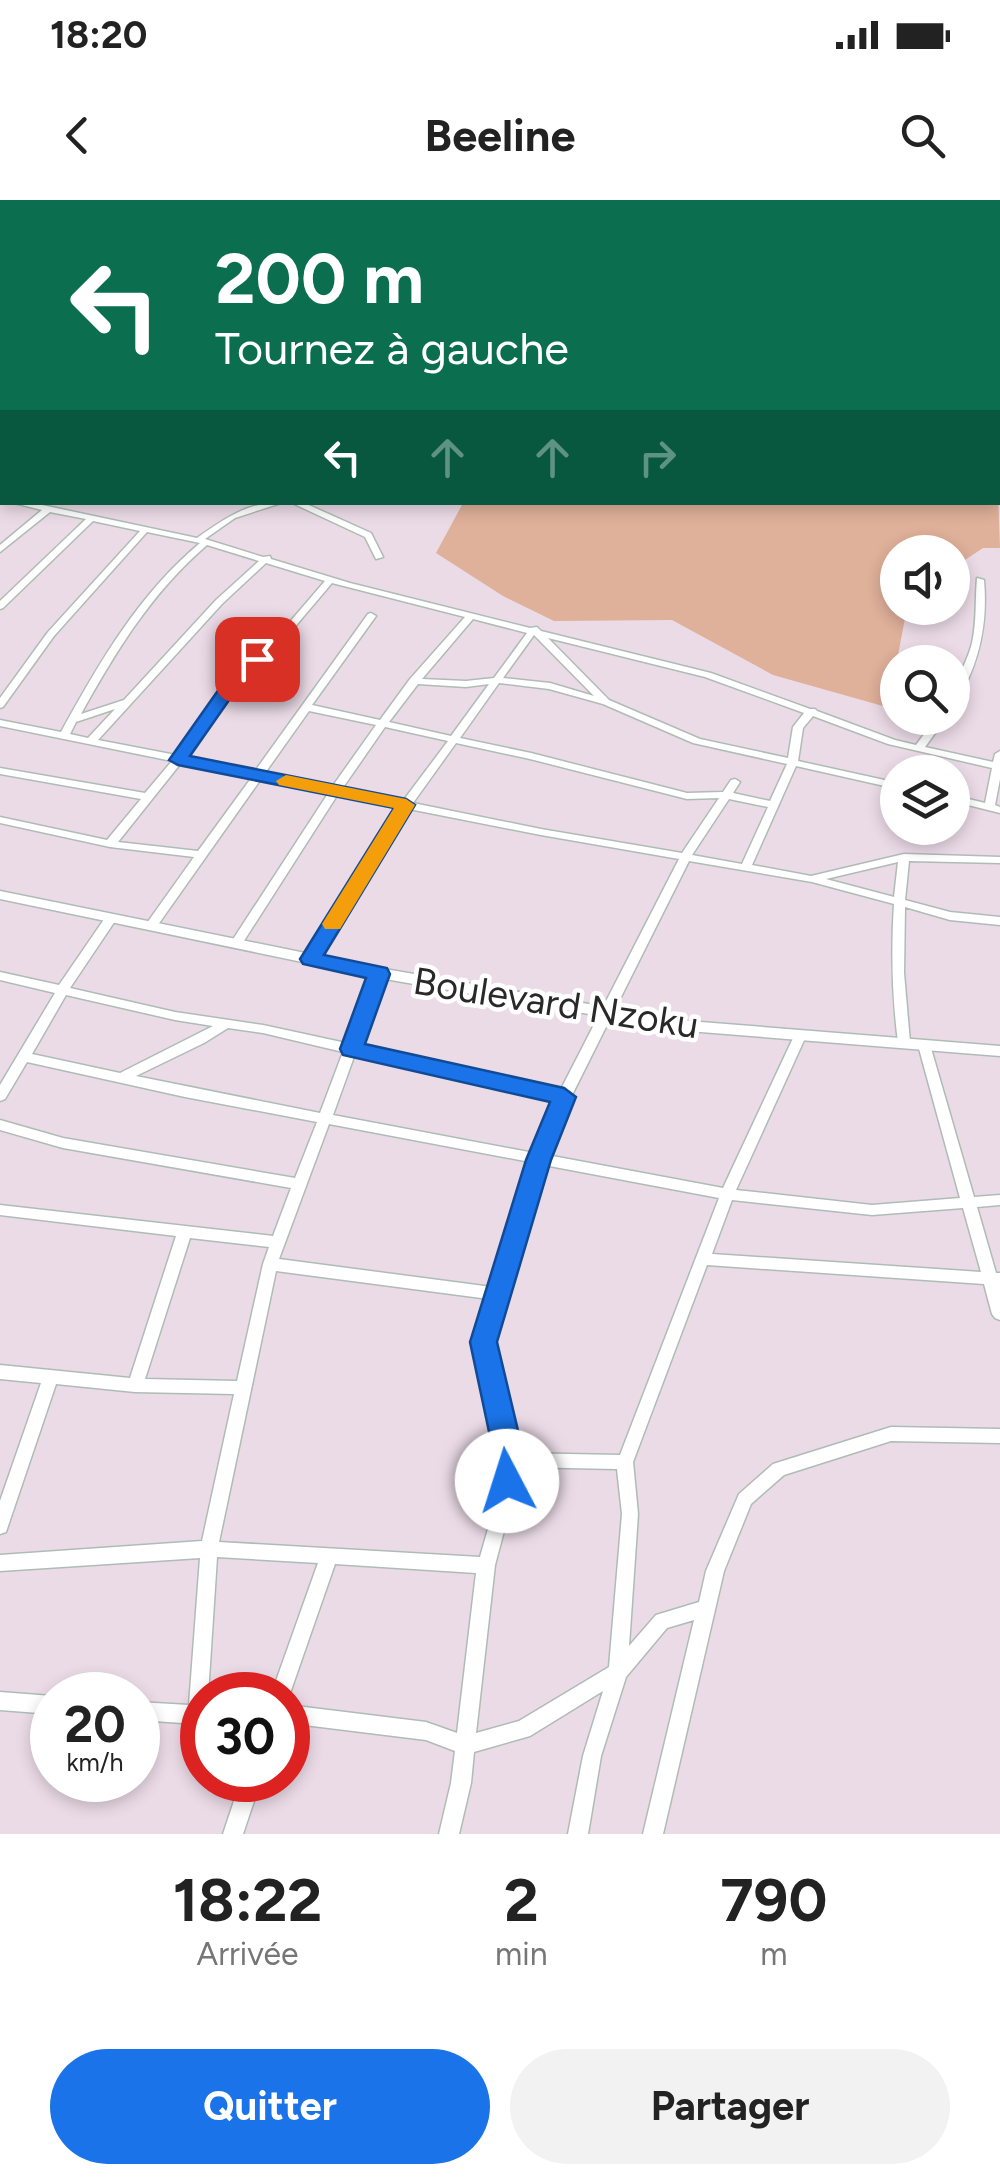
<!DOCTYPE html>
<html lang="fr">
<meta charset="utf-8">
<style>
body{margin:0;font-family:Figtree,sans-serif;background:#f2f2f2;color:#222;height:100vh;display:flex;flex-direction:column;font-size:38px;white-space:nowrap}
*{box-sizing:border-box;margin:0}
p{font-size:32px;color:#767676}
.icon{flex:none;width:55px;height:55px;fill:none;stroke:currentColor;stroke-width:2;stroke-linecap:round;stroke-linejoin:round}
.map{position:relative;height:1634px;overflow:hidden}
.panel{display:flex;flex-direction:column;background:#fff;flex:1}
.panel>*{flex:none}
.hud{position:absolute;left:0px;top:0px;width:1000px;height:305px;box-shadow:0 5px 15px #0003;background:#0b6e4f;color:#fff;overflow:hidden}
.tools{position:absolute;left:880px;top:335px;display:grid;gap:20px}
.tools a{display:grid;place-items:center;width:90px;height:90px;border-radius:50%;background:#fff;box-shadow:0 5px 15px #0003;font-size:50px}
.speed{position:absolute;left:30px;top:1472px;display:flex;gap:20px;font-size:50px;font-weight:700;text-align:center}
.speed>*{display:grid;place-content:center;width:130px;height:130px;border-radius:50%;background:#fff;box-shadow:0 5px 15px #0003;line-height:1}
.speed small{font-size:25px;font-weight:400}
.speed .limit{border:15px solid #d22;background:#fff;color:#111}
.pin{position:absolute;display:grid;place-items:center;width:85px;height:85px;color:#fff;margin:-42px;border-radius:20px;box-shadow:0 5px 15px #0006}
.me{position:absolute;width:110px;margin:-55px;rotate:355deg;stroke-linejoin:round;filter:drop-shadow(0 0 8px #0008)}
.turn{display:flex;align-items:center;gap:35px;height:210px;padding:0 50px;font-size:45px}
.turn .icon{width:130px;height:130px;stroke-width:2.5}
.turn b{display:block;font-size:70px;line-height:85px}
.lanes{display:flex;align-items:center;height:95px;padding:0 50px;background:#0003;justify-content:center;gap:50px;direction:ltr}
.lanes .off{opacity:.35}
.eta{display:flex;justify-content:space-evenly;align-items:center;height:170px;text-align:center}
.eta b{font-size:60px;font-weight:700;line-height:70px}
.cta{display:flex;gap:20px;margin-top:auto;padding:20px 50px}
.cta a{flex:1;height:115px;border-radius:60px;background:#1a73e8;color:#fff;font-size:40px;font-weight:700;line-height:115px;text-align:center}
.cta a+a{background:#f2f2f2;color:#222}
.status{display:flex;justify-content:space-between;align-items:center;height:70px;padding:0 50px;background:#fff;direction:ltr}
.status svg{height:28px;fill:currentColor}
header{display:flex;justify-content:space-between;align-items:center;height:130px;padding:0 50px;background:#fff;font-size:45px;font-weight:700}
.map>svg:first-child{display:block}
.green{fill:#dfb09a}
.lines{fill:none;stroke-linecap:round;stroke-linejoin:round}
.minor-casing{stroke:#afbcb5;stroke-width:3}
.tertiary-casing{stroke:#afbcb5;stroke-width:3}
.minor{fill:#fff;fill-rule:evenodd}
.tertiary{fill:#fff;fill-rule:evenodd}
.route{fill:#1a73e8;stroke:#114b97;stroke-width:2.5}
.slow{fill:#f59e0b}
.labels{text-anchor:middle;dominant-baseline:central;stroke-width:9;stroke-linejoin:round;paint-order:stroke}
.street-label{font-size:38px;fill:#292929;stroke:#fff}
</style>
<div class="status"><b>18:20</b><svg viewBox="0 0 49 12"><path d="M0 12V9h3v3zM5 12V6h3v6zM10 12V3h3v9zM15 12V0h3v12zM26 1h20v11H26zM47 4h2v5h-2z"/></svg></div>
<header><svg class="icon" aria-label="back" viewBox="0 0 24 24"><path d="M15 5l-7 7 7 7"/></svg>Beeline<svg class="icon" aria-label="search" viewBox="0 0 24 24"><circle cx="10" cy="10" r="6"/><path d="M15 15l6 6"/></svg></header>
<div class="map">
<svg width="1000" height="1634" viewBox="0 0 1000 1634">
<rect width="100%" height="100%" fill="#ebdbe7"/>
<!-- green -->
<path class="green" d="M998 292 1000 348H983L953 368 952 352H898V408H907L898 455 907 462H898L897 510 773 475 672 420 554 421 503 396 436 353 463 303 998 302Z"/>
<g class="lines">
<!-- minor casing -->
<g class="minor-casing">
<path id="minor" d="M998 13H1000V17H998Z
M2 16V21L0 23V17Z
M0 33H2V37H0Z
M2 50V54L0 55V51Z
M2 66V70L0 71V67Z
M0 85 2 86V91L0 90Z
M998 89 1000 90V94L998 93Z
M0 103H2V107H0Z
M998 105H1000V109H998Z
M0 119H2V123H0Z
M998 121H1000V125H998Z
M2 136V140L0 141V137Z
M0 148H2V152H0Z
M0 163 2 164V168H0Z
M0 177H2V181L0 182Z
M0 196H2V201H0Z
M0 214H2V218H0Z
M0 239H2V244H0Z
M0 277H2V283H0Z
M0 297H2V302H0Z
M10 302H28L197 338C225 318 248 302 284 302L235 318 205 339 263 357 270 356 271 359 350 383 530 428 537 427 541 431 711 473 810 509H815L817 511 895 540 916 545 936 518H946L925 547 993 562 995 554 1000 551V579L995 605 1000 607V613L952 601V595L985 603 992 568 888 544 813 516 803 528 798 561 898 583V589L796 566 752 665 811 676 904 654 1000 657V663L909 661 905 700 950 712 1000 717V725L950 720 905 707 904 773 910 842 908 845 904 846 898 842C892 796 891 751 894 704L812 682 689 661 571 897 547 955 723 988 794 836 800 832 806 836 736 990 872 1005 960 998 918 845 924 841 930 845 974 997 1000 995V1005L977 1007 996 1073H1000V1120L995 1118 992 1114 984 1084 707 1065 633 1262 638 1314 629 1446 656 1415 699 1402 706 1371 739 1294 773 1264 891 1227 1000 1229V1243L891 1241 784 1275 751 1304 724 1371 663 1634H643L694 1420 667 1428 626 1477 601 1556 588 1634H568L583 1556 603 1491 530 1536 474 1552 471 1583 459 1634H439L451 1583 455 1551 426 1540 288 1523V1505L426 1522 457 1533 476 1373 335 1364 288 1499V1495H271L318 1363 217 1357 208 1495H202V1524H197L138 1520V1502L189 1505 200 1358 0 1371V1355L202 1341 234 1194 135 1192 56 1184 8 1326 6 1332 0 1334V1301L41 1183 0 1179V1165L130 1178 176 1036 0 1015V1005L273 1036 291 988 63 948 0 930V920L63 938 295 978 317 922 185 897 27 862 5 899 0 901V885L55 793 0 780V772L59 785 107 715 111 714 117 718 70 788 175 812 263 825 346 843 373 773 379 769 385 773 358 846 560 891 679 659 541 635 409 609 315 762 311 763 305 759 400 607 338 594 240 747 236 748 230 744 329 592 261 579 155 729H147L145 726 147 723 194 657 110 647 0 623V617L107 640 141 599 0 574V568L145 593 172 561 0 526V520L61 532C99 463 138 395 200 343L147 332 54 436 3 507 0 508V498L48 432 140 331 93 321 3 408 0 409V401L86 319 50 312 0 352V345L42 310ZM207 345 259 361 216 400 124 500 81 514C116 451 152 392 207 345ZM266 363 325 381 276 438 232 477 176 555 98 540 222 404ZM332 383 465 417 410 479 380 520 312 505 376 416 371 413 368 414 255 571 185 557 238 481 282 442ZM473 419 527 433 494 478 466 481 422 479ZM534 435 594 496 550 483 503 478ZM548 438 705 477 804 513 793 527 788 558 700 539 609 500ZM499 483 549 489 603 504 693 543 787 564 770 601 733 593 740 582 735 579 731 580 723 592 687 593 531 553 460 538ZM418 484 466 487 489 484 451 536 389 522ZM115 509 88 538 70 534 76 522ZM309 511 376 525 332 587 265 573ZM385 527 448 541 403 601 342 589ZM456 543 530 559 687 599 719 598 682 653 541 629 413 603ZM181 563 252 577 198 651 118 642ZM729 599 768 607 742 664 692 655ZM898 662 894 697 826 679ZM66 795 175 820 213 826 120 873 32 854ZM228 828 263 833 343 852 320 913 136 876 204 843ZM355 854 556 900 534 953 333 915ZM329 924 530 962 492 1087 279 1059ZM544 965 719 998 620 1255 516 1253 491 1143ZM732 1000 872 1015 963 1008 981 1072 712 1054ZM190 1038 269 1047 263 1064 237 1181 145 1179ZM276 1071 489 1099 475 1143 502 1260 496 1301 480 1357 219 1342ZM517 1267 617 1269 622 1314 609 1467 519 1521 476 1533 495 1365 512 1301Z
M290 302H302L371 333 383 357 376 359 365 337Z
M977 378 984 380C988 425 979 465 955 504L952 505C952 484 967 464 972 443 977 421 975 399 977 378Z
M0 1492 52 1496V1514L0 1510Z
M241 1580H261L243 1634H223Z"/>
</g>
<!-- tertiary casing -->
<g class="tertiary-casing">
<path id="tertiary" d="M0 691 379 768 688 821 1000 846V856L688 831 379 778 0 699Z"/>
</g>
<!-- minor -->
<use href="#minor" class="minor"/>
<!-- tertiary -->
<use href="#tertiary" class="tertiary"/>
</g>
<!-- route -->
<path class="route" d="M257 454 266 459 241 483 190 556 406 599 415 605 324 755 387 768 390 774 365 844 564 888 576 897 551 960 497 1142 525 1260 518 1291 507 1295 496 1291 492 1281 495 1260 470 1142 526 960 550 902 343 855 340 849 366 778 303 764 300 759 394 608 178 565 169 560 229 475Z"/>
<!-- slow -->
<path class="slow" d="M286 575 406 599 415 605 340 729H325L322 724 394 608 279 585 276 581Z"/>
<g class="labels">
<!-- street labels -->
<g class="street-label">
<text transform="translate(556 803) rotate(9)">Boulevard Nzoku</text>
</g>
</g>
</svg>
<div class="tools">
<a><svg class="icon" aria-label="sound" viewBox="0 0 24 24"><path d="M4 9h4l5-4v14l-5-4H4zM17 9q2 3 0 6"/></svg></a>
<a><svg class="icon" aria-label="search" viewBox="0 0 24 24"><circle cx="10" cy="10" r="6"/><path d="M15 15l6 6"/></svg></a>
<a><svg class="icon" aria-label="layers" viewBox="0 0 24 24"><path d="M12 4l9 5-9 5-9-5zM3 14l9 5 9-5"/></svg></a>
</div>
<div class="speed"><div>20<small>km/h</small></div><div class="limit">30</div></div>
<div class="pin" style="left:257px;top:459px;background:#d93025"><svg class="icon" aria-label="arrive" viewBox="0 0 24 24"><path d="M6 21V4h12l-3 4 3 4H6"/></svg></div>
<svg class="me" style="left:507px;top:1281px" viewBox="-20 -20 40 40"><circle r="19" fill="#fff"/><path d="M0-13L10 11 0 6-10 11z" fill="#1a73e8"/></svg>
<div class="hud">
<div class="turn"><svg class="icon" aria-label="left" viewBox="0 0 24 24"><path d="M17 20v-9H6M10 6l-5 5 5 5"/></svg><div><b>200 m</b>Tournez à gauche</div></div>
<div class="lanes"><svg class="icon" aria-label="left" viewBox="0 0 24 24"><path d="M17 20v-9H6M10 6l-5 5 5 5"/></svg><svg class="icon off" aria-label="ahead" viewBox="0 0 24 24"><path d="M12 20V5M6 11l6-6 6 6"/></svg><svg class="icon off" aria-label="ahead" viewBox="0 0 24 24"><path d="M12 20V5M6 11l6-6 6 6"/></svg><svg class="icon off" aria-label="right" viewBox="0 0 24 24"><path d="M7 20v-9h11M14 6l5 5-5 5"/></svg></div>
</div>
</div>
<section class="panel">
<div class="eta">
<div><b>18:22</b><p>Arrivée</p></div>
<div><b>2</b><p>min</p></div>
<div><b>790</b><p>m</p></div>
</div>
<div class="cta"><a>Quitter</a><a>Partager</a></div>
</section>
